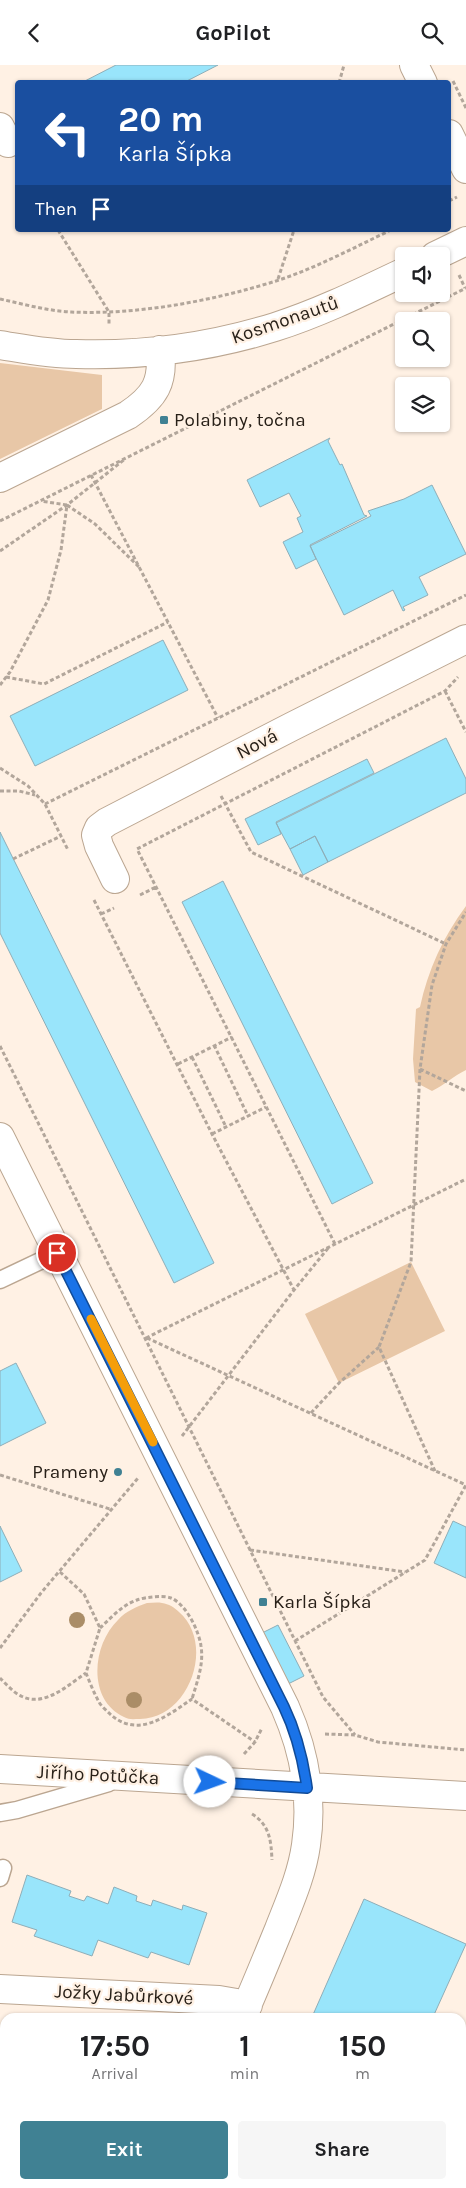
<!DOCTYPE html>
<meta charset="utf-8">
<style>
body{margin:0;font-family:Karla,sans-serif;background:#f6f6f6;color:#202124;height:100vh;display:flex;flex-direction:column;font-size:19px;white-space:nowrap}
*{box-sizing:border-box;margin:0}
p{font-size:16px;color:#757577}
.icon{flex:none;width:28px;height:28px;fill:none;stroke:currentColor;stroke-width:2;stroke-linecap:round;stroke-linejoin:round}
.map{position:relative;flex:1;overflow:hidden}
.panel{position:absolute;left:0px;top:1948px;width:466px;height:176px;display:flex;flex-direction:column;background:#fff;border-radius:15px 15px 0 0;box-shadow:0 1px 4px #0004}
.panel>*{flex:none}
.top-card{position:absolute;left:15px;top:15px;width:436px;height:152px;border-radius:5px;box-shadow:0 1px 4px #0004;background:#1a4fa0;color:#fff;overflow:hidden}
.controls{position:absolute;left:395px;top:182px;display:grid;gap:10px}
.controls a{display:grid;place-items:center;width:55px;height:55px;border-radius:5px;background:#fff;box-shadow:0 1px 4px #0004;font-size:25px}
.pin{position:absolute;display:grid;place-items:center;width:42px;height:42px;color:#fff;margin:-21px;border:2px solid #fff;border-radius:50%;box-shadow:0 1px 5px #0007}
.me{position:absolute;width:55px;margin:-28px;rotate:93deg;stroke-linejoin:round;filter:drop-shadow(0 0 4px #0008)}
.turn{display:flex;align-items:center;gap:18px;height:105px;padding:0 20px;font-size:22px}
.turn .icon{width:65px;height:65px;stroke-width:2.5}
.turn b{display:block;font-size:35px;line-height:42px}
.then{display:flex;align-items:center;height:48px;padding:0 20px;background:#0003;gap:10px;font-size:19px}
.eta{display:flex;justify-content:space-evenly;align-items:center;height:85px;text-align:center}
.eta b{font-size:30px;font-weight:700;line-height:35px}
.action{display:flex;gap:10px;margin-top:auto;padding:10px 20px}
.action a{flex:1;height:58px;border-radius:5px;background:#408193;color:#fff;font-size:20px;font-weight:700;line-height:58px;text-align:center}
.action a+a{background:#f6f6f6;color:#202124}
header{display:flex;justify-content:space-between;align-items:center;height:65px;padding:0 20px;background:#fff;font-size:22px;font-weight:700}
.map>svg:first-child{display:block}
.green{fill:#e8c7a7}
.building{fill:#99e5fb;stroke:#8eaeb8}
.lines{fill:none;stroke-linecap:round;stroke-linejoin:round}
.service-casing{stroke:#bba691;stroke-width:19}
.minor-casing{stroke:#bba691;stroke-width:30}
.path{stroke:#b2a69b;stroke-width:3;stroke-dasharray:4 2.5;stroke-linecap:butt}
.service{stroke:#fff;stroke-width:16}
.minor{stroke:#fff;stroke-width:28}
.tree{fill:#aa8d67}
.route-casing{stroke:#114b97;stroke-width:12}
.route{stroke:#1a73e8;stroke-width:9}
.slow{stroke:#f59e0b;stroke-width:9}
.poi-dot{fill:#408193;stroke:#fff1e4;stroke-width:2}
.labels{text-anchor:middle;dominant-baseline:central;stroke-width:4.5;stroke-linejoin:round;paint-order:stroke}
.street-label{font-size:19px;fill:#282018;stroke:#fff1e4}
.poi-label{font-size:19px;fill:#282018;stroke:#fff1e4;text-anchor:start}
</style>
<header><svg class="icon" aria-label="back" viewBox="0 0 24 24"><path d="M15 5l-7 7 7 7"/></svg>GoPilot<svg class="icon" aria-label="search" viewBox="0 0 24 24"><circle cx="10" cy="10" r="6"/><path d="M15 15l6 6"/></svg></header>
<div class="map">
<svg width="466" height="2123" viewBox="0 0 466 2123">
<rect width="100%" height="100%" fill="#fff1e4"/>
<!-- green -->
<path class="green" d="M0 298 102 310V344L0 394Z
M466 841V1005C453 1011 445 1020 432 1026L415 1017 413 994 416 944 420 942C428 905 443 872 466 841Z
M411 1197 445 1266 339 1318 305 1249Z
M147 1538C152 1538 157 1537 162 1538 169 1539 174 1542 179 1547 216 1579 189 1655 139 1654 134 1654 129 1655 124 1652 87 1635 92 1580 118 1555 126 1546 136 1542 147 1538Z"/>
<!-- building -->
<path class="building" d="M116 0H218L183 18H81Z
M330 373 328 376 340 400 342 399 364 450 367 451 310 480 316 494 296 504 283 477 303 467 297 453 301 451 289 428 260 442 247 415Z
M432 420 466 489 419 512 428 530 403 542 405 545 403 546 393 525 344 550 310 481 371 451 368 446 404 434Z
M163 575 188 625 35 701 10 651Z
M446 673 466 714V728L328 797 315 771 290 784 276 758Z
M367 694 374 708 276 757 281 769 258 780 245 754Z
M0 767 214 1198 174 1218 0 868Z
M315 771 328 797 303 810 290 784Z
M223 816 373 1118 332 1139 182 837Z
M16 1298 46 1358 0 1381V1306Z
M453 1456 466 1462V1513L434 1498Z
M0 1461 22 1506 0 1517Z
M278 1560 304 1611 288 1619 262 1568Z
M27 1810 71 1826 69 1831 84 1836 87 1831 108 1839 114 1822 137 1831 136 1836 151 1841 153 1835 182 1845 183 1840 207 1848 189 1900 151 1887 148 1893 98 1875 92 1891 34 1871 37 1865 12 1857Z
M364 1834 466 1879 433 1952H312Z
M466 2009V2029L461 2027V2019Z
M461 2027 466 2029V2116L461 2114Z
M52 2119H116L114 2123H50Z"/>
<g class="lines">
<!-- service casing -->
<g class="service-casing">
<path id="service" d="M0 1215 57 1188
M0 1748 17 1745 109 1718
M0 1813 3 1803
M375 2119 380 2121"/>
</g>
<!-- minor casing -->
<g class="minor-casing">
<path id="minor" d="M414 0 423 18
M0 62 8 78
M449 69 466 104
M435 191 466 176
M0 280C25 284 50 289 76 289 142 291 211 282 275 262 319 248 362 227 404 207
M0 413 128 350C155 332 164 317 160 285
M115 814 99 781 96 770 99 763 107 757 291 662 466 574
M0 1072 285 1642C304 1685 313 1733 306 1780 302 1809 290 1836 279 1864 267 1893 255 1923 242 1952
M0 1704 466 1731
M0 1924 219 1935 248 1940
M170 2123 171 2119"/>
</g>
<!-- path -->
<path class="path" d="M453 16 466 43
M339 18 344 0
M449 136 457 132
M58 165 109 247V259
M84 165H112
M459 210 465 223
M278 214 294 165
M0 234C23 239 48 246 71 247 138 250 212 236 276 216 316 203 353 183 391 165
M91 410 218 653
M67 440 95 459 139 502
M0 456 466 223
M0 486 67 440 125 394
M6 612 44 619 168 557
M0 620 10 607 48 535 61 485 67 440 41 436
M445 626 466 667
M0 703 28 721 45 739 68 785
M0 726H19L35 730
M221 731 251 787 446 879
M45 739 466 530
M13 794 61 771
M140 830 156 822
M94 835 212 1069 294 1225
M101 849 114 843
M214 980 248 1051
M0 981 323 1632 355 1670
M192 992 226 1062
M178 999 232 972
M420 1004 466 1026
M212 1069 266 1042
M335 1179 137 784 445 626 458 612
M146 1273 466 1114
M147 1273 466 1420
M311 1348 339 1318 379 1282
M182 1371 294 1225 329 1182
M435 1406 379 1282 411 1197 420 1004 432 920 446 879 466 847
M0 1410 110 1444
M250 1485 405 1507
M60 1507 84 1529 100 1563 86 1608C90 1618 94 1628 99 1637 101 1641 106 1645 109 1648 137 1675 167 1651 192 1634L255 1677
M100 1563C111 1553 122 1540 137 1535 146 1532 163 1530 171 1533 186 1539 199 1566 201 1581 204 1599 197 1617 192 1634
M295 1576 425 1495 466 1420
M0 1583 41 1528 138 1413
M0 1613C6 1619 14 1628 21 1631 44 1643 68 1620 86 1608
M325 1669 355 1670 378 1677 466 1685
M244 1689 255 1677 262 1663
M252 1749C270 1760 271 1776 272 1795"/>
<!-- service -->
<use href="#service" class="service"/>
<!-- minor -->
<use href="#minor" class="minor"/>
</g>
<!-- trees -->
<g class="tree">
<circle cx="77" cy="1555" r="8"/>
<circle cx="134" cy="1635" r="8"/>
</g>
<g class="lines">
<!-- route casing -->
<g class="route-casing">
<path id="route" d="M57 1188 284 1642C297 1669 303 1694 307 1723L210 1717"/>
</g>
<!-- route -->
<use href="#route" class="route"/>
<!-- slow -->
<path class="slow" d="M91 1254 153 1377"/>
</g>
<!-- markers -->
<g class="poi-dot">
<rect x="159" y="350" width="10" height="10" rx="2.5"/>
<circle cx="118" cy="1407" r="5"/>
<rect x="258" y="1532" width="10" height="10" rx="2.5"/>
</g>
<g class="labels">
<!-- street labels -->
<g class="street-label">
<text transform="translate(285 255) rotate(-19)">Kosmonautů</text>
<text transform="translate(257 679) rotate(-27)">Nová</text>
<text transform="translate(98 1710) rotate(3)">Jiřího Potůčka</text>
<text transform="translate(124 1930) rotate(3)">Jožky Jabůrkové</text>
</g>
<!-- poi labels -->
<g class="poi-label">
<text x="174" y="355">Polabiny, točna</text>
<text x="108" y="1407" text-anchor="end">Prameny</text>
<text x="273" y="1537">Karla Šípka</text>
</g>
</g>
</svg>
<div class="controls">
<a><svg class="icon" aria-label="sound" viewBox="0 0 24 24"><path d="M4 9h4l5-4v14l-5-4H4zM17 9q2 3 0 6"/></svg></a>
<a><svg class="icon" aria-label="search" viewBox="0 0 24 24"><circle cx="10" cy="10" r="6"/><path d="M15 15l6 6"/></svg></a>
<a><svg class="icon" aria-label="layers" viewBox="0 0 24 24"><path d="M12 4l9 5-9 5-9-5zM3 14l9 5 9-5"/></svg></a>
</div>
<div class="pin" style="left:57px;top:1188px;background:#d93025"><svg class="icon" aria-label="arrive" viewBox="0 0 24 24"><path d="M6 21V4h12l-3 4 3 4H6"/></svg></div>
<svg class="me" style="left:210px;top:1717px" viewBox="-20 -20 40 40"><circle r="19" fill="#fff"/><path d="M0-13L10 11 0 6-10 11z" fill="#1a73e8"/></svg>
<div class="top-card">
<div class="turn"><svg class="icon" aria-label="left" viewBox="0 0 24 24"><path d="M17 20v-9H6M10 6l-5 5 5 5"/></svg><div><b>20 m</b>Karla Šípka</div></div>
<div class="then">Then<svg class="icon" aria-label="arrive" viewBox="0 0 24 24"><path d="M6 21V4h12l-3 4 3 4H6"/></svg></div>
</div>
<section class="panel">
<div class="eta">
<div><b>17:50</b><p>Arrival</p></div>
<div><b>1</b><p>min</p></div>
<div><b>150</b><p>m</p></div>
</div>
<div class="action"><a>Exit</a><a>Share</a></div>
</section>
</div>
